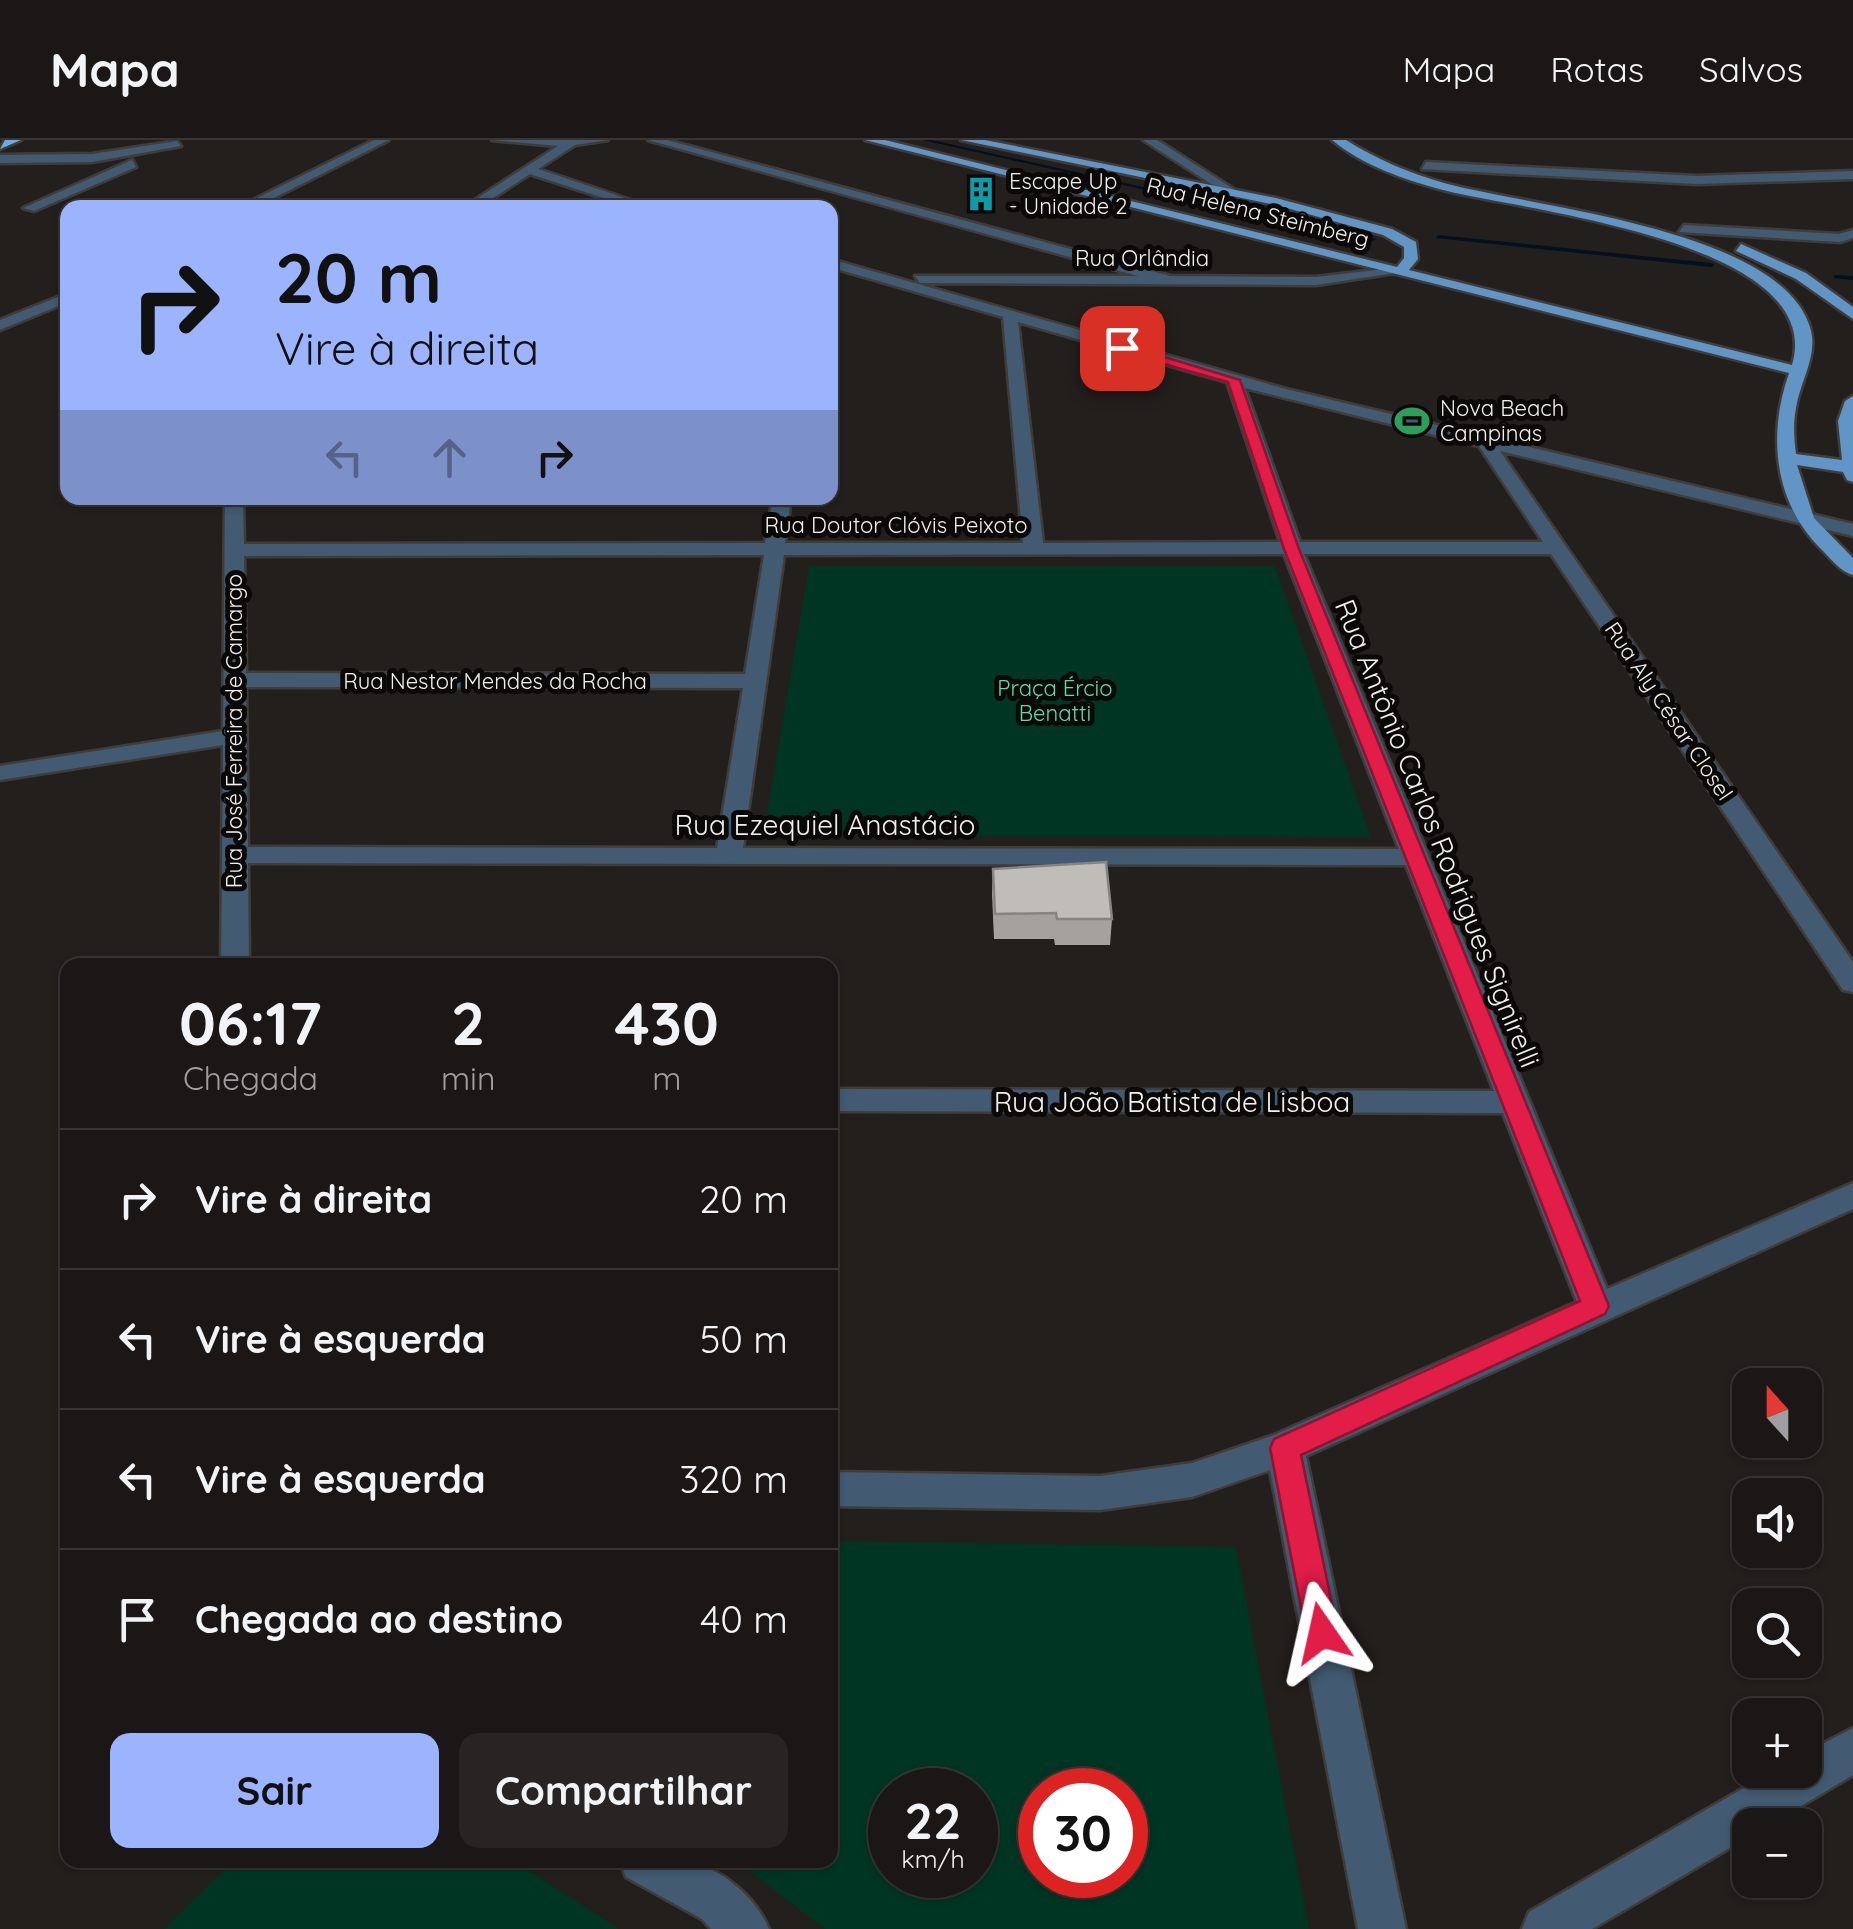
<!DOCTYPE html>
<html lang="pt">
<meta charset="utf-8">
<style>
body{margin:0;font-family:Quicksand,sans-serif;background:#272423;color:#f1f3f6;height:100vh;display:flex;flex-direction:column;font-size:38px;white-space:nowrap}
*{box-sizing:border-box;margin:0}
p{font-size:32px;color:#9f9fa1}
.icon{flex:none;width:55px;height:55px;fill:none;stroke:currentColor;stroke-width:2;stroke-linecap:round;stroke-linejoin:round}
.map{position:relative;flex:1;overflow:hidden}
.details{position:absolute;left:60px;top:818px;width:778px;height:910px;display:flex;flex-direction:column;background:#1a1716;border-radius:20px;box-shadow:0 2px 8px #0004,0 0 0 2px #383635}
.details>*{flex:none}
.hud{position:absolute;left:60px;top:60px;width:778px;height:305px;border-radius:20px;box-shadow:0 2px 8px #0004,0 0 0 2px #383635;background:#9cb4fd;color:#111;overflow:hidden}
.needle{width:65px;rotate:339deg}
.buttons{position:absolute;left:1732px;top:1228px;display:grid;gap:20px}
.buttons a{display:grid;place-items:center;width:90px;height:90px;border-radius:20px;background:#1a1716;box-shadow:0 2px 8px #0004,0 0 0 2px #383635;font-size:50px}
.speed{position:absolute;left:868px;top:1628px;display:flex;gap:20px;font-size:50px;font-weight:700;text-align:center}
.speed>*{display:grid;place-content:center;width:130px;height:130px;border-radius:50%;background:#1a1716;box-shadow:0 2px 8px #0004,0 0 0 2px #383635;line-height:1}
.speed small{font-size:25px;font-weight:400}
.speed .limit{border:15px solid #d22;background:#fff;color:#111}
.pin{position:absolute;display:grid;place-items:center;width:85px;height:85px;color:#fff;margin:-42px;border-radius:20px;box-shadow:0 5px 15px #0006}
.me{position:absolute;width:110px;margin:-55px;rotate:349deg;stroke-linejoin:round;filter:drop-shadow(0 0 8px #0008)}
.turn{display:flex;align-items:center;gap:35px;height:210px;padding:0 50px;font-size:45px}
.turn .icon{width:130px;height:130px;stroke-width:2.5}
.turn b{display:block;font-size:70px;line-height:85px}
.lanes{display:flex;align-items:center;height:95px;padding:0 50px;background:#0003;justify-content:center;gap:50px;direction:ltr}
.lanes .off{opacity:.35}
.eta{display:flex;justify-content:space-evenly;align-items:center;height:170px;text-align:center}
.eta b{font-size:60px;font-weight:800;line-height:70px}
.button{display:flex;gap:20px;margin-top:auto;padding:20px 50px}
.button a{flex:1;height:115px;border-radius:20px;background:#9cb4fd;color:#111;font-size:40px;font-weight:800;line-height:115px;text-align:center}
.button a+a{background:#272423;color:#f1f3f6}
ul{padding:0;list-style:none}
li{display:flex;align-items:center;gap:30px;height:140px;padding:0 50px;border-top:2px solid #383635}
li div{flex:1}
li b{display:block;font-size:38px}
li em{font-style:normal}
header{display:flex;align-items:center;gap:60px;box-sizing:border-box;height:140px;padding:0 50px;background:#1a1716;border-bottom:2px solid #383635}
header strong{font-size:48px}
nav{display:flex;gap:55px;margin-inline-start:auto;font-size:35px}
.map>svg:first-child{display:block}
.green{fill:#003523;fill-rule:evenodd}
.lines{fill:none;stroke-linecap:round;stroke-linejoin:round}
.stream{fill:#011121;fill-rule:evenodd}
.minor-casing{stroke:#403c3a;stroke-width:5}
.major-casing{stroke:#403c3a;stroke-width:5}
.highway-casing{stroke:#403c3a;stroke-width:5}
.minor{fill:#425b72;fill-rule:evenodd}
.major{fill:#6095c5;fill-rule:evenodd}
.highway{fill:#6cace6;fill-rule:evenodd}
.wall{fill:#a5a29e}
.building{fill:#c0bcb8;stroke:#868481;stroke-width:2.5}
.route{fill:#e11d48;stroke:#92132f;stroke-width:2.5}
.labels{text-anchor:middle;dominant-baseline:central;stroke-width:10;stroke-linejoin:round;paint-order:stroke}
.far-poi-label{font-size:22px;fill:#f2f0ee;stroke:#0b0908;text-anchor:start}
.far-street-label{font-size:22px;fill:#f2f0ee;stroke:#0b0908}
.far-park-label{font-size:22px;fill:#5cdca8;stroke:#0b0908}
.street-label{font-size:28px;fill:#f2f0ee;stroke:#0b0908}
</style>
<header>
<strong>Mapa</strong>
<nav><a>Mapa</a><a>Rotas</a><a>Salvos</a></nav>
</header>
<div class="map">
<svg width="1853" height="1789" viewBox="0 0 1853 1789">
<rect width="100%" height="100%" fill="#231f1d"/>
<!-- green -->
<path class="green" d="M809 426H1275L1371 697 763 696Z
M830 1401 1236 1407 1309 1789H825L735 1720H830ZM890 1650H975V1735H890ZM1040 1650H1125V1735H1040Z
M234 1720H513L619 1789H164Z"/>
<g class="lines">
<!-- stream -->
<path class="stream" d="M922 0H932L1376 99 1373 101Z
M1438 95 1711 123 1714 125 1711 127 1436 98Z
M1835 135 1853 136V140L1833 138Z"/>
<!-- minor casing -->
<g class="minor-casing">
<path id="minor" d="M374 0H389L254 68H237Z
M492 0H608L575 5 538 29 655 68H634L530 34 478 68H462L558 6Z
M648 0H667L1170 136 1316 137 1401 127 1408 131 1316 145 920 143 915 136H1138Z
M1143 0H1157L1240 53 1230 56Z
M177 1 181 6 92 22 0 23V15L92 14Z
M132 20 136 27 34 71 23 68Z
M1426 22 1697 36 1853 31V39L1697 44 1422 29Z
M1684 85 1839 94 1853 90V98L1840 102 1679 92Z
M830 119 1286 249 1853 384V396L1500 311 1853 822V852L1843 850 1551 414H1304L1607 1149 1853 1043V1069L1306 1316 1406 1789H1358L1270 1330 1192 1357 1100 1370 830 1366V1332L1100 1336 1192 1323 1274 1295 1577 1162 1503 973 830 971V949L1494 951 1406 725 248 723 249 825H221L223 605 0 640V626L223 591 225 358H243L244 404 765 403 773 358H791L785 403H1023L1003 177 830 127ZM1018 182 1227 242 1280 402 1043 403ZM1245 248 1479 306 1543 402H1300ZM1284 414 1399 709 743 708 784 415ZM764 415 745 534 246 533 244 416ZM246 547 743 548 717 708 248 707Z
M68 153V162L0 190V180Z
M1853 1588V1635L1769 1685H1750V1696L1592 1789H1522L1529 1772 1775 1630H1805V1613Z
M619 1720C641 1720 672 1714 692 1721 725 1732 756 1758 769 1789H711L702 1779 626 1737Z"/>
</g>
<!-- major casing -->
<g class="major-casing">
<path id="major" d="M865 0H885L1397 127 1404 118V107L1383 95 1276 65 961 0H985L1276 58 1392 89 1416 102 1418 119 1409 130 1792 225C1829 101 1520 70 1443 50 1405 40 1362 25 1332 0H1346C1376 19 1409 33 1444 43 1531 67 1779 88 1810 187 1819 215 1800 241 1796 268 1793 283 1794 299 1796 314L1842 320 1838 281 1845 261 1853 256V342L1847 340 1843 332 1797 325 1814 378 1853 418V435C1841 432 1832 420 1823 411 1774 364 1767 296 1789 233Z
M1741 104 1806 133 1853 167V179L1796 139 1736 111Z"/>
</g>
<!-- highway casing -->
<g class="highway-casing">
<path id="highway" d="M5 0H21L0 9Z"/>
</g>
<!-- minor -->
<use href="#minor" class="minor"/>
<!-- major -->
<use href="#major" class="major"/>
<!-- highway -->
<use href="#highway" class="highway"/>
</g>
<!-- wall -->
<path class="wall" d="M993 729 1112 779 1110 805H1055L1054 799H994L992 754Z"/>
<!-- building -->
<path class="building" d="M1106 722 1112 779H1057L1056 773 995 774 993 729Z"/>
<!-- route -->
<path class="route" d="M1122 204 1240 240 1299 409 1609 1166 1605 1174 1301 1315 1338 1493 1334 1504 1322 1509 1311 1504 1306 1493 1270 1308 1274 1299 1580 1161 1284 409 1228 242 1118 211Z"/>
<!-- icons -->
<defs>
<g id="building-bare" transform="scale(2.7)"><path d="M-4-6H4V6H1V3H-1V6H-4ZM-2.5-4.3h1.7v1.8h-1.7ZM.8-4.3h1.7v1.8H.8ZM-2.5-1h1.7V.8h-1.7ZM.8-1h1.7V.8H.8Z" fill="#0f9aa8" stroke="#0b0908" stroke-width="2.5" paint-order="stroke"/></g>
<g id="stadium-bare" transform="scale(2.7)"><path d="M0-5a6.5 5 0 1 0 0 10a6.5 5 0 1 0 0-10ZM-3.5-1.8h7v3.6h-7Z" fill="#2e9e5b" stroke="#0b0908" stroke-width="2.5" paint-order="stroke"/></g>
</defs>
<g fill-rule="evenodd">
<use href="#building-bare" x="981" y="54"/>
<use href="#stadium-bare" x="1412" y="281"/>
</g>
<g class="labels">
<!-- far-poi labels -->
<g class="far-poi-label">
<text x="1009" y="41">Escape Up<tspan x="1009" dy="25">- Unidade 2</tspan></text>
<text x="1440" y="268">Nova Beach<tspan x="1440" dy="25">Campinas</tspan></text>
</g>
<!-- far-street labels -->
<g class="far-street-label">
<text transform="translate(1258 72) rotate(14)">Rua Helena Steimberg</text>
<text x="1142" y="118">Rua Orlândia</text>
<text x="896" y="385">Rua Doutor Clóvis Peixoto</text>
<text x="495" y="541">Rua Nestor Mendes da Rocha</text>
<text transform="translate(1669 571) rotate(56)">Rua Aly César Closel</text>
<text transform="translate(234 591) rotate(-90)">Rua José Ferreira de Camargo</text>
</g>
<!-- far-park labels -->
<g class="far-park-label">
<text x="1055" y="548">Praça Ércio<tspan x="1055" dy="25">Benatti</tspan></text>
</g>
<!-- street labels -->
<g class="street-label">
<text x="825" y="684">Rua Ezequiel Anastácio</text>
<text transform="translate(1438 693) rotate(68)">Rua Antônio Carlos Rodrigues Signirelli</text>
<text x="1172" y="961">Rua João Batista de Lisboa</text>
</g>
</g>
</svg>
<div class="buttons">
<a><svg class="needle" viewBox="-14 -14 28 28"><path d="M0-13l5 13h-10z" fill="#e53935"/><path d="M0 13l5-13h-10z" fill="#9f9fa1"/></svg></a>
<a><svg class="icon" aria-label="sound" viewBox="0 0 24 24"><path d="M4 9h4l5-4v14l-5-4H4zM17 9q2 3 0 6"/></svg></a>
<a><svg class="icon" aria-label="search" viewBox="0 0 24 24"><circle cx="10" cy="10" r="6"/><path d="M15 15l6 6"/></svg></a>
<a>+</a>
<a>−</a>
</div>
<div class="speed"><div>22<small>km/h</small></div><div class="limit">30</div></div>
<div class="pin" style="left:1122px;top:208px;background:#d93025"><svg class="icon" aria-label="arrive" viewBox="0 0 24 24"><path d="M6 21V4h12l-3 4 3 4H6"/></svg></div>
<svg class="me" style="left:1322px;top:1493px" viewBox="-20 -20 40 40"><path d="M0-17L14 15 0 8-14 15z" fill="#e11d48" stroke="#fff" stroke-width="4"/></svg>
<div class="hud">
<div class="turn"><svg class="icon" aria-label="right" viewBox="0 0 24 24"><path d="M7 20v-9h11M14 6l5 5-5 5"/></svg><div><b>20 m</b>Vire à direita</div></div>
<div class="lanes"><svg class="icon off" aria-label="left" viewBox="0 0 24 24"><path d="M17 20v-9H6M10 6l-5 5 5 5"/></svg><svg class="icon off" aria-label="ahead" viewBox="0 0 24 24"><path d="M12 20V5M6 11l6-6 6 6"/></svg><svg class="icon" aria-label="right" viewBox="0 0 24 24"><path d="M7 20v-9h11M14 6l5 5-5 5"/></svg></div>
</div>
<section class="details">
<div class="eta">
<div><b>06:17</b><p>Chegada</p></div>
<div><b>2</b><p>min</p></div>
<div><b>430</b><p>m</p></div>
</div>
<ul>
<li><svg class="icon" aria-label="right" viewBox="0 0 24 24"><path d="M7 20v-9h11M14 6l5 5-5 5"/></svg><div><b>Vire à direita</b></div><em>20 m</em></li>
<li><svg class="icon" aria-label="left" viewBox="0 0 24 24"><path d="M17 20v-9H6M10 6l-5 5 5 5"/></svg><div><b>Vire à esquerda</b></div><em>50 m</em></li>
<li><svg class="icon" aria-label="left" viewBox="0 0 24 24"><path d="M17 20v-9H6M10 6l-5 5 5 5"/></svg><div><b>Vire à esquerda</b></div><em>320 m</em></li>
<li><svg class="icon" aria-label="arrive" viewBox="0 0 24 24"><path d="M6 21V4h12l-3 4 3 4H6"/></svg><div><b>Chegada ao destino</b></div><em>40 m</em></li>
</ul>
<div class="button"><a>Sair</a><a>Compartilhar</a></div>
</section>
</div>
